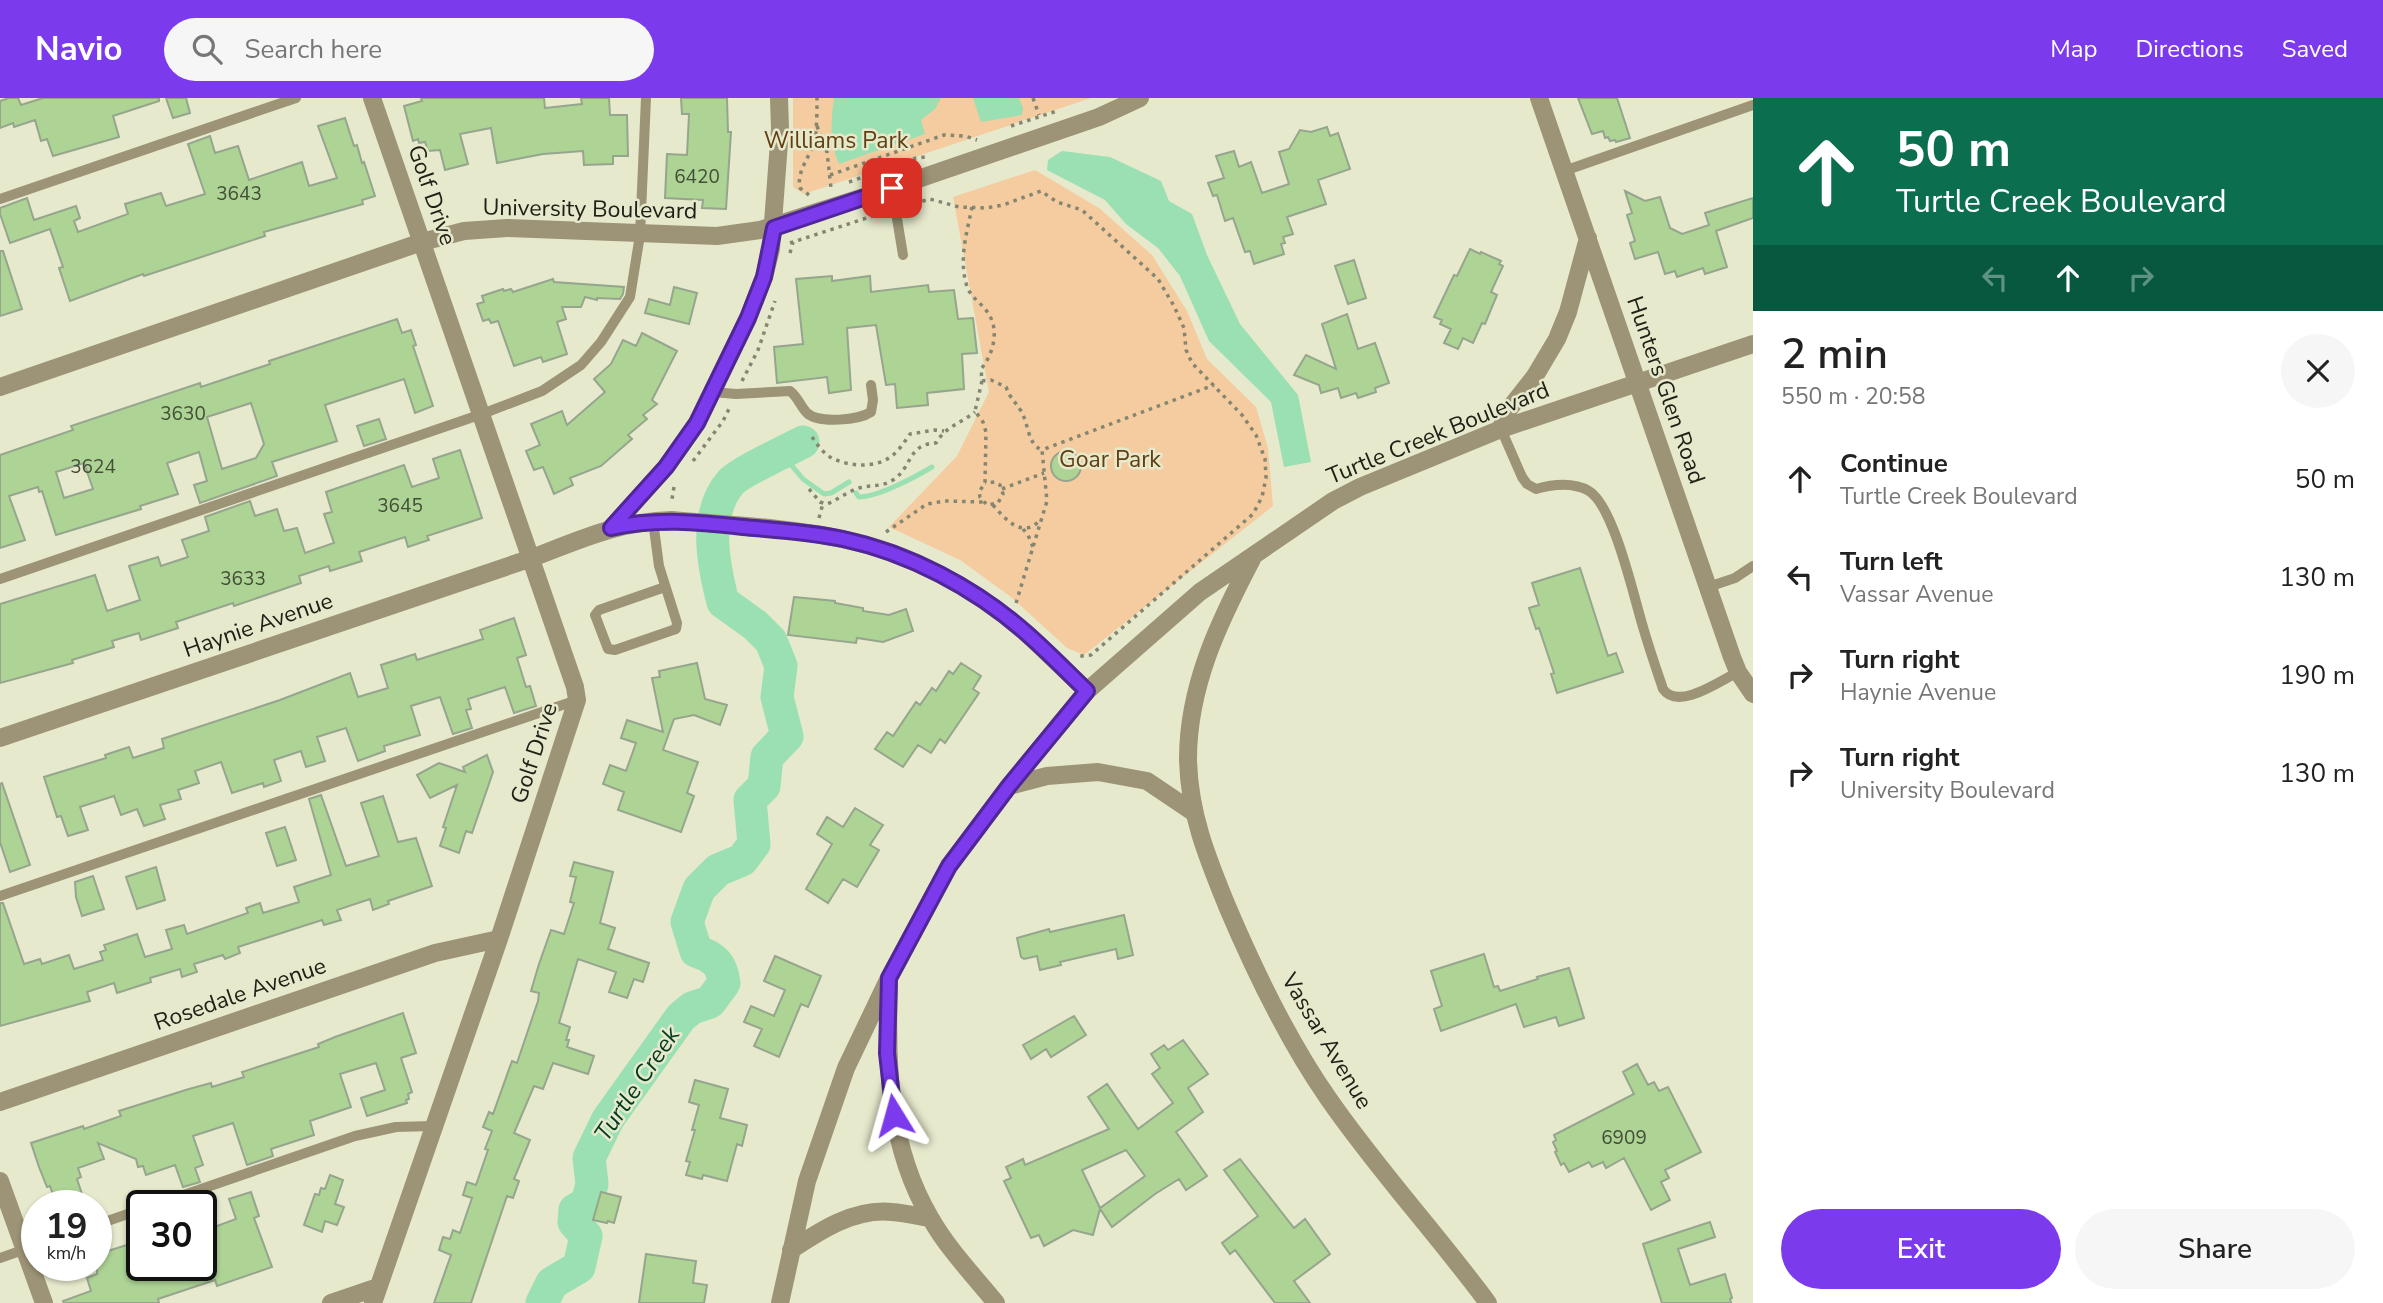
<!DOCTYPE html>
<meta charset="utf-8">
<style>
body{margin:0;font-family:"Nunito Sans",sans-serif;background:#f6f6f6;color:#222;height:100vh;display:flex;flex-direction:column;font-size:26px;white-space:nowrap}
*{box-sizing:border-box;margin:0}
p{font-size:23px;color:#767676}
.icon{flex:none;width:38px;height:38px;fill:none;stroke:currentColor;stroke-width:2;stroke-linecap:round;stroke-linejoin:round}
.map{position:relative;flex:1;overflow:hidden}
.panel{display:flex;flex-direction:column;background:#fff;width:630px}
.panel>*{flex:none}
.banner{background:#0b6e4f;color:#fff;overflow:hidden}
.speed{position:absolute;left:21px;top:1092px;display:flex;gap:14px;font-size:35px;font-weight:700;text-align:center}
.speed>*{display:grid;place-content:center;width:91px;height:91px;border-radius:50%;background:#fff;box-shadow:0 2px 5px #0004;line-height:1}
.speed small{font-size:18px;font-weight:400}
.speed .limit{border:4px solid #111;border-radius:10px;background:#fff;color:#111}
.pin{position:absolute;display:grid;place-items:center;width:60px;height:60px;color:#fff;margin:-30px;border-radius:14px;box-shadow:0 4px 10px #0006}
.me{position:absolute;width:77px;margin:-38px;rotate:352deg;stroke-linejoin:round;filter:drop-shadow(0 0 5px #0008)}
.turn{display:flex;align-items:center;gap:24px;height:147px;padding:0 28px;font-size:32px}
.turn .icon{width:91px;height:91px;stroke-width:2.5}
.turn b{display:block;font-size:49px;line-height:60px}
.lanes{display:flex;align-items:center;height:66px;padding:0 28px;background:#0003;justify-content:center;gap:35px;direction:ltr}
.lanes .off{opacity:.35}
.round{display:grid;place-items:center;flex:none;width:74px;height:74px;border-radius:37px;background:#f6f6f6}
.summary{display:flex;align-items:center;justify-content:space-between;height:119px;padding:0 28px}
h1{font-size:42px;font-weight:600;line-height:52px}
.primary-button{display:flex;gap:14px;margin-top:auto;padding:14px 28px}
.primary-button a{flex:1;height:80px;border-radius:42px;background:#7c3aed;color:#fff;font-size:28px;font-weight:600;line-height:80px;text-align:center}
.primary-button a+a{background:#f6f6f6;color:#222}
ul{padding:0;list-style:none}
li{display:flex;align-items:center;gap:21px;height:98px;padding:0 28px}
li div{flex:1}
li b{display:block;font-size:26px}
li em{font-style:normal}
header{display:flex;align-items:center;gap:42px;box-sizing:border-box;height:98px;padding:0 35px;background:#7c3aed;color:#fff}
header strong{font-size:33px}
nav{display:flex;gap:38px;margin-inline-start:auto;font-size:24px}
.search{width:490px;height:63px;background:#f6f6f6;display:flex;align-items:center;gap:18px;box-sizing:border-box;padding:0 24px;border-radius:38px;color:#767676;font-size:26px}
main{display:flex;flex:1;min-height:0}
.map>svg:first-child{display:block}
.green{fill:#f4cca0}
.water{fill:#9ae0b2}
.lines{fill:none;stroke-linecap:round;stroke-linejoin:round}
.stream{stroke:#9ae0b2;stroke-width:5}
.river{stroke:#9ae0b2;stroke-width:33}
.building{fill:#add495;stroke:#96a58d;stroke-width:2;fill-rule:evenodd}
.path{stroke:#848671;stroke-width:3.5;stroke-dasharray:3.5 5;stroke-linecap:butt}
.service{stroke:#9d9376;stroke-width:10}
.minor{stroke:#9d9376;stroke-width:18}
.tertiary{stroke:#9d9376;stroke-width:18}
.route-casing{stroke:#51269a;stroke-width:18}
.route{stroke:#7c3aed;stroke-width:12}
.labels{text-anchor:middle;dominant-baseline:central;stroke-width:5;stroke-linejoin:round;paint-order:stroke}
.number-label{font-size:19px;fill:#434e36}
.park-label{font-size:23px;fill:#613f12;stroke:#e6e9cc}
.street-label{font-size:23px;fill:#202116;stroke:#e6e9cc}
.water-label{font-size:24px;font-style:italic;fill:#013a1e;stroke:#e6e9cc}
</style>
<header>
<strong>Navio</strong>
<div class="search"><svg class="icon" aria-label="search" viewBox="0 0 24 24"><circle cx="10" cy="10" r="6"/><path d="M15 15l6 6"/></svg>Search here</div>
<nav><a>Map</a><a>Directions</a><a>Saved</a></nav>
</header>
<main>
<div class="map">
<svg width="1753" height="1205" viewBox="0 0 1753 1205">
<rect width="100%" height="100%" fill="#e6e9cc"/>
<!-- green -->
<path class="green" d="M793 0H1091L804 96 793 89Z
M1035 72 1099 110 1152 157 1187 213 1207 261 1256 309 1268 350 1273 408 1084 557 1067 550 1011 499 960 462 889 429 957 358 989 294 953 99Z"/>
<!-- water -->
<path class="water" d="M834 0H941L935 11 921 22 925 36 839 66C829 43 831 25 834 0Z
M973 0H1019L1023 10 1022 17 981 24Z
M1062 53 1110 59 1161 83 1169 103 1192 116 1207 157 1240 226 1298 297 1311 364 1284 369 1271 304 1209 243 1180 178 1158 150 1126 126 1105 102 1047 72 1048 62Z"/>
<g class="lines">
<!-- stream -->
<path class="stream" d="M782 356 803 381 824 396 831 395 849 384
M856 395 859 399C878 399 915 379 932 369"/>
<!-- river -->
<path class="river" d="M542 1205 552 1185 579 1169 586 1138 574 1124 575 1112 587 1105 592 1086 589 1060 608 1021 681 919 692 910 710 904 724 885C722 866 714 859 696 853L687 824 699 791 718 772 742 762 754 746 750 702 764 688 767 659 787 638 777 599 781 568 771 543 755 527 723 504C713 466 703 416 731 384 740 374 788 352 803 344"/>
</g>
<!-- building -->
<path class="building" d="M9 0H18L21 7 43 0H159V3L113 18 119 39 53 58 47 41 41 43 35 22 14 29 13 25 0 30V3Z
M166 0H186L190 15 173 20Z
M421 0H544L545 10 582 6 581 0H609L610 17H627L628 58H613V66L584 67 583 53 543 56 497 65 491 30 460 36 468 66 445 72 440 52 428 53 425 44 419 45 418 41 413 43 404 8 422 3Z
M681 0H727L728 34H731L726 111 702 110 703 102 665 100 667 56 687 57 689 16H682Z
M1578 0H1617L1630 40 1616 44 1615 42 1610 43 1608 39 1605 40 1603 33 1592 36Z
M345 20 354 48 357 47 362 65 364 64 375 98 362 102 363 106 264 134 265 138 144 178 143 176 70 203 59 170 63 169 50 131 10 145 0 116V110L27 100 34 122 76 108 80 120 74 123 78 134 128 116 125 106 161 95 166 108 205 96 188 46 210 38 215 55 238 48 249 82 302 64 309 88 337 80 318 28Z
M1327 29 1330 38 1338 35 1350 71 1318 82 1326 106 1287 119 1293 136 1283 139 1285 145 1281 146 1284 156 1254 166 1250 153 1245 154 1233 120 1225 123 1217 97 1213 98 1208 85 1224 80 1216 58 1234 53 1239 69 1251 64 1262 95 1289 86 1279 54 1289 51 1300 32 1311 34Z
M1625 93 1645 103 1660 99 1670 130 1682 136 1709 127 1705 115 1753 100V120L1716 133 1727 169 1705 176 1703 170 1677 179 1675 173 1665 176 1658 154 1635 161 1630 145 1635 143 1627 117 1632 115Z
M1470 151 1480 156 1481 154 1501 163 1499 166 1503 168 1491 194 1497 197 1485 226 1482 225 1473 245 1463 240 1458 251 1444 245 1451 231 1440 226 1442 222 1434 219 1454 177 1457 178Z
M0 153H3L22 211 0 218Z
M1354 162 1366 200 1348 206 1335 168Z
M832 178V183L870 178 871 194 928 187 929 194 954 192 958 221 973 220 977 255 962 256 964 291 927 295 928 307 897 310 895 286 886 287 876 227 847 230 851 292 829 295 827 279 777 285 774 249 803 246 796 181Z
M553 181 554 184 624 189 623 196 620 201 597 200V202L585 199 581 209H562L566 221 557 224 567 256 543 264 541 259 514 268 498 223 491 225 489 221 483 223 477 206 484 204 482 198 503 191 504 193 511 191 513 194Z
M674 189 697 195 689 226 645 215 649 201 670 207Z
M1347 216 1358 251 1375 245 1389 285 1375 290 1376 294 1358 300 1356 295 1341 300 1338 290 1321 295 1319 287 1294 277 1306 257 1336 271 1322 226Z
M397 221 402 235 411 232 416 247 413 248 433 308 415 315 404 281 325 307 337 343 272 364 277 378 200 405 194 387 207 383 199 354 167 365 178 396 140 408 141 411 56 437 42 393 39 394 38 389 9 398 25 442 0 450V357L73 332 71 328 200 285 201 289 270 266 269 263ZM251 305 264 346 256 360 222 371 207 319ZM84 365 93 391 64 400 56 374Z
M642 235 677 253 652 302 657 306 643 317 647 321 628 337 632 341 601 368 570 380 573 387 554 396 543 369 534 372 526 353 540 347 531 326 562 313 567 327 605 294 594 281 611 266 623 242 636 248Z
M379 321 386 341 364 348 357 328Z
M460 352 482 420 427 438 429 442 408 449 405 439 359 454 362 463 330 473 329 468 299 478 301 485 234 508 233 505 176 524 178 530 141 542 139 535 112 543 114 549 72 562 73 565 0 585V506L95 477 107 513 140 502 129 468 158 459 161 468 188 459 182 442 209 433 205 419 250 403 255 418 277 411 284 433 297 430 305 455 334 445 324 416 332 414 326 394 404 367 412 389 439 380 433 361Z
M1051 368a15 15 0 1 1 30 0a15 15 0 1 1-30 0Z
M1580 470 1608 558 1616 555 1623 574 1557 595 1551 576 1554 575 1539 530 1536 531 1529 510 1539 507 1532 485Z
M794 499 835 503V505L863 510V513L889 517 906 511 913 533 883 544 857 540 856 545 788 537Z
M514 520 526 557 517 560 526 589 530 588 536 608 514 615 505 589 468 601 471 611 466 612 472 630 453 636 440 599 411 608 420 637 384 648 385 653 358 663 346 630 317 639 325 663 306 669 301 653 274 662 281 683 264 689 263 685 232 695 221 664 195 673 199 685 178 692 181 701 160 707 165 721 144 728 137 711 121 717 114 698 80 709 88 732 68 738 61 718 57 719 44 679 106 660 105 657 129 649 133 660 164 650 162 641 280 602 350 575 358 599 388 590 381 567 415 556 417 562 483 541 480 532Z
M697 565 705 601 727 607 720 627 694 617 674 621 663 652 698 664 687 695 694 698 681 734 618 712 624 694 603 686 610 667 626 673 636 645 621 640 627 622 663 634 652 580 660 579 659 573Z
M961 565 981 578 973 591 979 595 945 645 940 641 931 655 918 647 903 669 875 651 887 634 893 638 916 604 920 607 932 590 936 593 949 573 953 576Z
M487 657 493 674 472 735 466 733 459 755 440 748 446 730 443 729 457 687 430 700 417 677 439 665 465 674 463 669Z
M2 685 30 767 10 774 0 744V686Z
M321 697 346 768 379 758 361 705 383 698 398 744 416 740 432 788 388 803 389 806 373 812 370 801 337 812 341 822 324 827 322 822 238 849 240 855 225 861 223 857 194 866 197 874 182 879 180 871 150 880 151 884 117 895 114 885 87 894 90 903 0 928V805H3L24 866 40 861 42 866 69 857 74 871 103 862 100 854 106 852 104 847 137 836 145 859 172 851 166 832 184 827 187 836 248 815 246 810 260 805 263 815 299 804 294 789 331 777 309 701Z
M855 710 883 727 870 747 879 752 857 789 843 781 828 805 806 791 832 746 817 736 827 719 843 729Z
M285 729 296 762 277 768 266 735Z
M574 764 613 774 600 825 615 830 608 851 649 865 643 884 634 881 627 900 609 894 616 874 578 861 559 925 570 929 566 942H569L567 949 594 958 588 976 553 965 543 991 534 988 514 1035 530 1042 514 1081 519 1083 513 1100 507 1098 471 1205H434L451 1157 439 1152 443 1139 450 1141 453 1132 460 1135 472 1100 463 1097 467 1084 476 1087 488 1052 485 1051 492 1033 483 1029 489 1014 493 1016 512 963 517 965 538 903 539 895 531 893 539 866 551 832 564 836 574 805 570 804 576 779 570 778Z
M156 769 165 802 137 811 126 779Z
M93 778 104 811 82 818 76 799 75 784Z
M1124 817 1133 857 1118 861 1116 851 1060 864 1061 867 1040 872 1037 858 1024 861 1021 859 1017 840 1049 831 1050 834Z
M1484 856 1494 889 1498 888 1500 893 1538 881 1537 879 1569 870 1584 920 1559 928 1556 919 1524 929 1516 906 1441 933 1434 911 1442 908 1431 873Z
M775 858 821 878 808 909 801 906 779 959 754 948 762 931 744 924 751 908 774 918 785 892 764 883Z
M403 915 416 955 401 960 412 994 408 996 409 1001 406 1002 407 1005 367 1018 361 1000 385 992 376 965 340 976 351 1009 310 1023 314 1037 271 1051 273 1058 247 1067 233 1025 193 1038 203 1067 195 1070 200 1084 183 1089 175 1067 146 1077 143 1068 138 1069 136 1061 98 1045 104 1061 78 1070 81 1079 77 1081 86 1108H57L50 1088 47 1089 39 1069 31 1045 83 1028 84 1031 121 1018 119 1013 189 991 211 985 212 989 244 979 242 974 319 949 318 946 335 939Z
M1074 918 1086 937 1051 959 1046 951 1031 961 1023 947Z
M1183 942 1208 976 1188 990 1203 1014 1176 1034 1207 1078 1186 1092 1179 1081 1155 1096 1112 1129 1100 1111 1093 1137 1073 1132 1044 1148 1039 1137 1031 1140 1004 1083 1011 1080 1006 1069 1023 1061 1025 1067 1109 1031 1088 999 1107 986 1138 1031 1173 1005 1152 976 1160 970 1151 956 1164 947 1168 952ZM1126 1052 1145 1078 1100 1110 1082 1072Z
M1637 966 1648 987 1654 984 1659 993 1668 989 1701 1054 1665 1072 1669 1080 1661 1084 1670 1102 1651 1112 1624 1060 1606 1070 1603 1064 1592 1069 1589 1064 1569 1074 1564 1065 1561 1067 1555 1054 1557 1053 1553 1044 1556 1042 1554 1037 1634 996 1623 974Z
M695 982 728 991 720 1020 747 1027 742 1048 737 1046 727 1083 703 1077 702 1081 686 1077 690 1064 686 1063 695 1032H692L699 1007 689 1004Z
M1240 1061 1294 1130 1305 1121 1330 1156 1294 1183 1310 1205H1275L1235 1152 1230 1156 1222 1145 1258 1118 1224 1072Z
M330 1077 343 1082 335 1106 344 1109 337 1127 325 1123 322 1134 304 1127 315 1096 319 1097 321 1090 325 1091Z
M251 1094 259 1118 254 1120 272 1169 217 1188 215 1182 158 1201 159 1205H64L63 1203 91 1193 87 1180 97 1176 96 1134 101 1133 108 1153 142 1142V1167H201V1134L236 1121 229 1101Z
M601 1094 621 1099 614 1125 608 1123 607 1125 593 1122Z
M1710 1124 1715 1139 1678 1151 1690 1187 1725 1176 1732 1200 1730 1201 1731 1205H1662L1643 1146Z
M646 1156 696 1163 693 1185 707 1187 704 1205H639Z"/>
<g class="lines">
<!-- path -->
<path class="path" d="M1033 0 1039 17
M817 28 827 54 831 90
M1011 28 1057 13
M830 77 944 37 965 38 977 42
M849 84 916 60 925 59
M809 97 800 90C796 73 811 58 815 41 817 28 817 13 817 0
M906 108 930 101 959 109 986 110 1003 107 1041 93 1057 104 1082 112 1158 181 1174 208 1184 230 1186 252 1192 265 1242 317 1256 337 1265 361 1266 380 1262 399 1253 416 1091 557 1082 558 1076 557
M972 109C967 134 959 160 966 185 969 199 981 204 988 215 1000 232 993 257 981 271L982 283 975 313 983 324 986 334 985 385 979 394 980 399 987 407 998 405 1003 396 1000 387 995 384 985 385
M790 145 882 115
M790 155 793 144
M742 283 758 252 775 203
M982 283 991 282 1006 289C1011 302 1015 303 1021 313 1029 326 1027 346 1042 352
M812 339C817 346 822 354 830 359 848 369 877 371 893 357 900 351 905 343 910 336L935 332 944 333
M693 363 723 323 730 309
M674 389 672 401 674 404
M809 391 820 404 827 406C837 402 846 395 856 391 868 386 881 390 893 382 913 369 907 346 936 345 945 329 961 325 975 314
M1002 391 1044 375
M993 407C1006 422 1023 442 1041 421
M819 420 823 405
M1023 431 1028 437 1033 449
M886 434 927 406 945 403 983 404
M1016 505 1047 403 1042 352 1214 287"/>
<!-- service -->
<path class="service" d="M1564 73 1753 7
M892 90 903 157
M0 101 296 0
M713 294 736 296 790 293C798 299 800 308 807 315 819 326 859 322 871 314L873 302 871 287
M1501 331 1522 379 1527 386 1536 391C1554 386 1573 384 1589 393 1614 408 1634 500 1643 529 1649 550 1656 570 1663 591 1678 613 1720 583 1738 574
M653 423 659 468 677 525 676 531 615 552 608 551 595 517 599 512 665 489
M0 481 482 316 542 293 581 267 601 244 630 199 640 137 646 0
M1708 489 1735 480 1753 468
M0 798 577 602
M152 1108 355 1038 396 1029 433 1028
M96 1127 142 1111
M0 1160 37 1147"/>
<!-- minor -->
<path class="minor" d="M372 0 575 589 577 602 499 841 373 1205
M1539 0 1732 559 1738 574 1753 596
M1501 331 1506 315 1535 278 1557 241 1568 214 1588 140
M611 430 666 369 697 325 748 220 764 179 771 151 780 31 779 0
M1252 461C1219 524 1188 588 1188 661 1189 715 1207 759 1227 808 1255 874 1287 941 1328 1000 1377 1071 1437 1136 1488 1205
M0 640 532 460C582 441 617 424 672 422 728 427 786 429 842 441 908 454 974 490 1025 534 1046 553 1066 573 1087 593
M1009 688 1047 678 1098 674 1147 683 1193 714
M889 887C886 967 888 1049 931 1121 948 1151 974 1178 996 1205
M0 1004 435 855 499 841
M0 1083 44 1205
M791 1152C821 1132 855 1110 892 1114 905 1115 918 1118 930 1120
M331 1205 378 1189
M780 1205 807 1083 846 970 889 880 949 768 1009 688 1087 593 1200 494 1333 403 1360 389 1501 331 1753 246"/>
<!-- tertiary -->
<path class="tertiary" d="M0 289 422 144 464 133 507 130 717 138 760 132 892 90 1099 19 1140 0"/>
</g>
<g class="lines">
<!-- route casing -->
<g class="route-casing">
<path id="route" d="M892 90 774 130 764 179 748 220 697 325 666 369 611 430C656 420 698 424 743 429 776 432 810 434 843 441 909 455 975 490 1025 534 1047 553 1066 573 1087 593L1009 688 949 768 889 880 887 955 894 1017"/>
</g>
<!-- route -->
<use href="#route" class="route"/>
</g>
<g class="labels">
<!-- number labels -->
<g class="number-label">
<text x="697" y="79">6420</text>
<text x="239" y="96">3643</text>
<text x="183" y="316">3630</text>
<text x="93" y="369">3624</text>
<text x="400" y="408">3645</text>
<text x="243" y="481">3633</text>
<text x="1624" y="1040">6909</text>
</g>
<!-- park labels -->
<g class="park-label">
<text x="836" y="42">Williams Park</text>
<text x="1110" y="361">Goar Park</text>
</g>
<!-- street labels -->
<g class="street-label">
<text transform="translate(432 97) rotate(71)">Golf Drive</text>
<text transform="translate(590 111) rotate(1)">University Boulevard</text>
<text transform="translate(1666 292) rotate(71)">Hunters Glen Road</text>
<text transform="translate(1438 335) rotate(-22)">Turtle Creek Boulevard</text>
<text transform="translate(258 527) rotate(-19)">Haynie Avenue</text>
<text transform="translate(534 655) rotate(-72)">Golf Drive</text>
<text transform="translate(240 896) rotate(-19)">Rosedale Avenue</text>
<text transform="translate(1327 943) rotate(59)">Vassar Avenue</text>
</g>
<!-- water labels -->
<g class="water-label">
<text transform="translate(637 986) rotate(-56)">Turtle Creek</text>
</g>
</g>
</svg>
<div class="speed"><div>19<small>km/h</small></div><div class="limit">30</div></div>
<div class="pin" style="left:892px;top:90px;background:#d93025"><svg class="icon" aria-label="arrive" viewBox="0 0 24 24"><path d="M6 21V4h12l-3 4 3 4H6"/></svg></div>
<svg class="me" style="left:894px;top:1017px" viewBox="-20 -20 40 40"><path d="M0-17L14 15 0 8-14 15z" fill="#7c3aed" stroke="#fff" stroke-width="4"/></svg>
</div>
<section class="panel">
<div class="banner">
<div class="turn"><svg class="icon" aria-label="ahead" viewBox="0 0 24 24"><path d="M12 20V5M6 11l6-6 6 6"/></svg><div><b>50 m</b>Turtle Creek Boulevard</div></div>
<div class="lanes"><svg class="icon off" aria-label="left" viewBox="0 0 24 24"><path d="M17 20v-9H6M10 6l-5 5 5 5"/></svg><svg class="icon" aria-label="ahead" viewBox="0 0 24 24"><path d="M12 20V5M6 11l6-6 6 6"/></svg><svg class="icon off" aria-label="right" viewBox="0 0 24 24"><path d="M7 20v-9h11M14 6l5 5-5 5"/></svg></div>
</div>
<div class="summary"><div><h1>2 min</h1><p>550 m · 20:58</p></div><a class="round"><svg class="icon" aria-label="close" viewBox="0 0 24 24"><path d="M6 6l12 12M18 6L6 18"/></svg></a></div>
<ul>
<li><svg class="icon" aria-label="ahead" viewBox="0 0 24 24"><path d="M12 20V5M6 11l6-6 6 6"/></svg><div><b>Continue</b><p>Turtle Creek Boulevard</p></div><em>50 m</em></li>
<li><svg class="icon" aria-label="left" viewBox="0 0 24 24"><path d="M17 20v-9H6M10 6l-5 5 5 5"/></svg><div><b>Turn left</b><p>Vassar Avenue</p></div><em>130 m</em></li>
<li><svg class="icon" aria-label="right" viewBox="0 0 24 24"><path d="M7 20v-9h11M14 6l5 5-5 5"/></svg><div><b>Turn right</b><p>Haynie Avenue</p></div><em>190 m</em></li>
<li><svg class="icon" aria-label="right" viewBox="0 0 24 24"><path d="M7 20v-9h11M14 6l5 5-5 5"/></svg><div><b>Turn right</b><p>University Boulevard</p></div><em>130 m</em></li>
</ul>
<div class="primary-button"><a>Exit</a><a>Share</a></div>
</section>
</main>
